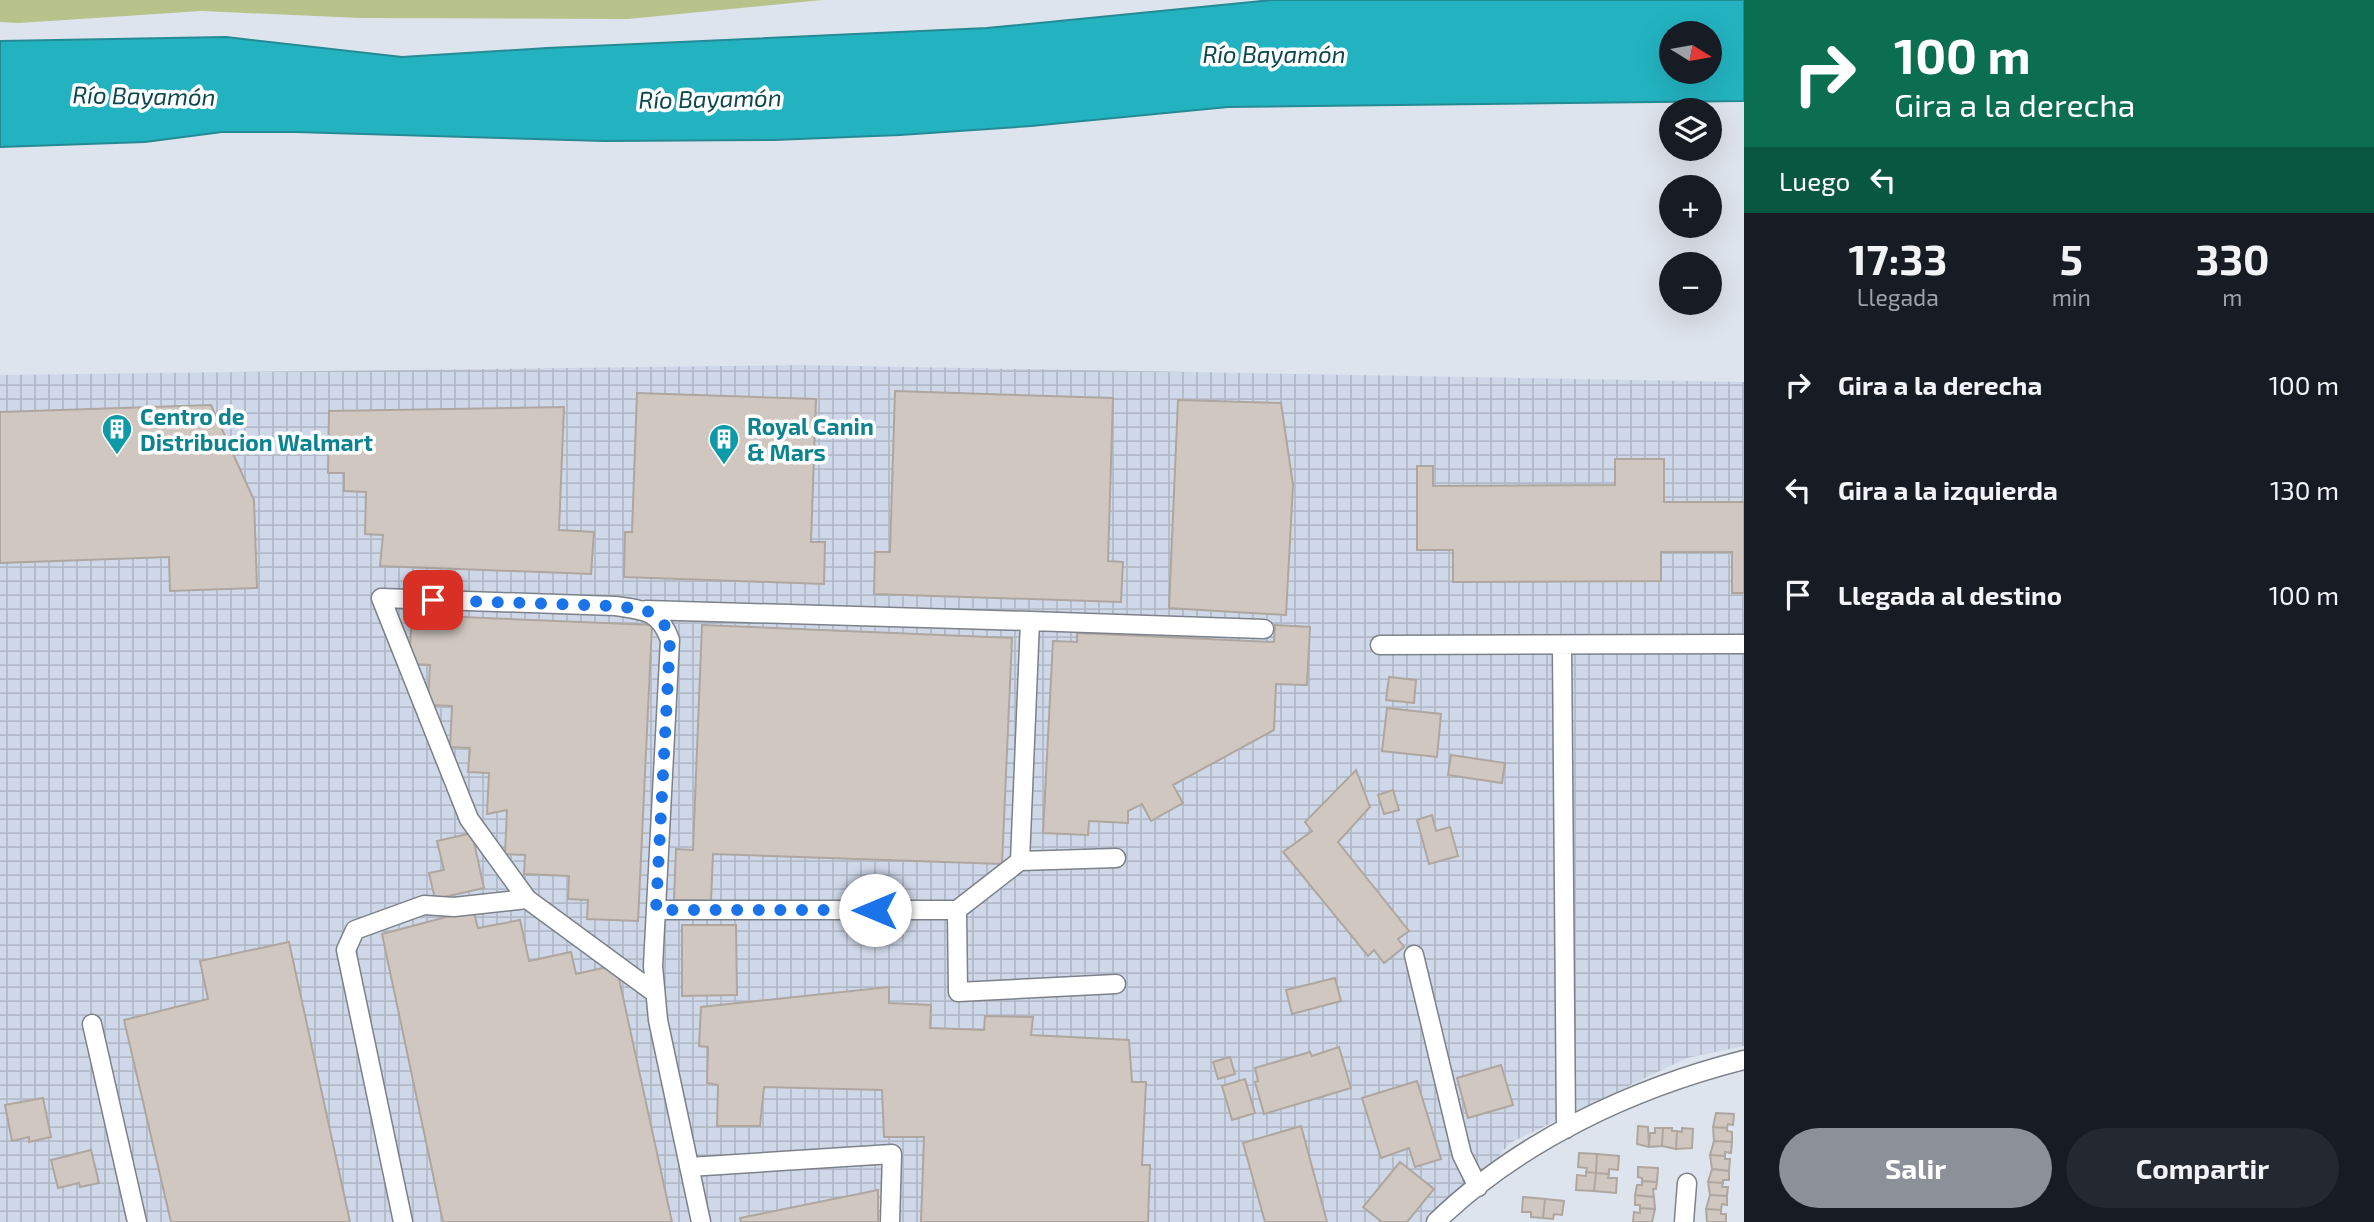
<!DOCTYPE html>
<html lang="es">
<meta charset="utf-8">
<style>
body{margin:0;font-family:"Exo 2",sans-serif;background:#242831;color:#f1f3f6;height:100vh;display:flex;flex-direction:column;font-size:26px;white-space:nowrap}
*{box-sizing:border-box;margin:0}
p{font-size:23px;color:#9ea1a6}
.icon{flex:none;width:38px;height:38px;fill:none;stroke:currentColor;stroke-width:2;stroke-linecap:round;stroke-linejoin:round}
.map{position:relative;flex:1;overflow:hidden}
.panel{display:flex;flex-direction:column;background:#171b24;width:630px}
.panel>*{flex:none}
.guide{background:#0b6e4f;color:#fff;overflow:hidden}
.needle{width:46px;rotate:101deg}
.tools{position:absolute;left:1659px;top:21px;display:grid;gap:14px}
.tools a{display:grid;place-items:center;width:63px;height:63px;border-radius:50%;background:#171b24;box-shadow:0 7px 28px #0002;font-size:35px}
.pin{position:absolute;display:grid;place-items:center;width:60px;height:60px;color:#fff;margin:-30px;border-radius:14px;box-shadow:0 4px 10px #0006}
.me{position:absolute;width:77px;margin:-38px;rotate:270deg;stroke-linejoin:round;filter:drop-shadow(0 0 5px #0008)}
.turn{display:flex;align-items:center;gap:24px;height:147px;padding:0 35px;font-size:32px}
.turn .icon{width:91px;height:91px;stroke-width:2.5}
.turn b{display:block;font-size:49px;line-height:60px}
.then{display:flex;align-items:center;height:66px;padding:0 35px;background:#0003;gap:14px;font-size:26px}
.eta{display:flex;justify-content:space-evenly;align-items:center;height:119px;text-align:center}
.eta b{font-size:42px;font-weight:700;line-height:49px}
.button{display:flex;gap:14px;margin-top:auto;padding:14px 35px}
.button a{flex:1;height:80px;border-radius:42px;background:#8c9099;color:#fff;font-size:28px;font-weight:700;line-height:80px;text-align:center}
.button a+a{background:#242831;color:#f1f3f6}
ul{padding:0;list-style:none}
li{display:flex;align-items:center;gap:21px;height:105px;padding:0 35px}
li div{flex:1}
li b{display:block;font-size:26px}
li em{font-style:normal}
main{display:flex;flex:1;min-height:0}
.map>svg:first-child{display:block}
.industrial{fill:url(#industrial-grid)}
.green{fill:#b7c38b}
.water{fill:#23b3c0;stroke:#248a94;stroke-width:2;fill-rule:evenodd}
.building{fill:#d0c8c0;stroke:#aea69f;stroke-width:2}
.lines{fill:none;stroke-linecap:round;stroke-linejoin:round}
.minor-casing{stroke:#7c818a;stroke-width:21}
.minor{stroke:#fff;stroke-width:18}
.route{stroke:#1a73e8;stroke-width:12;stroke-dasharray:0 21.6}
.labels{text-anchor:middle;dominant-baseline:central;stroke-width:7;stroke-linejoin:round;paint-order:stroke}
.culture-label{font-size:23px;font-weight:bold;fill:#0d838f;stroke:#fff;text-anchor:start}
.water-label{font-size:24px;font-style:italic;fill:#0d484d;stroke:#fff}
</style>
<main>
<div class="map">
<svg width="1744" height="1222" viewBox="0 0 1744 1222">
<defs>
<pattern id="industrial-grid" width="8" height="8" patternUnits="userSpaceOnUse" patternTransform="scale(1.75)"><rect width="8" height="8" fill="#cfd8e8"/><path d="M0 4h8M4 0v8" fill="none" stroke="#b2b9c7"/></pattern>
</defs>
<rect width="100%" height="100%" fill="#dee4ed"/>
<!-- industrial -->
<path class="industrial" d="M802 365 1744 382V1046L1687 1058 1510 1143 1444 1222H0V375Z"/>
<!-- green -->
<path class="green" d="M0 0H822L628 19 360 18 201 11 19 23 0 22Z"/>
<!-- water -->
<path class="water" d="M1272 0H1744V101L1228 107 1031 126 900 135 774 140 604 141 295 132H222L145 142 0 147V41L226 37 402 57 547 48 987 28ZM1671 33H1710V72H1671Z"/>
<!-- building -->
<path class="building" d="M895 391 1113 398 1108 561 1123 562 1121 602 874 594 875 552H890Z
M637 393 816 399 811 542H825L824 584 624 577 625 532H632Z
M1178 400 1281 403 1293 485 1286 615 1169 608Z
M211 405 254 500 257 588 170 591 169 557 0 563V412Z
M564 407 559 530 594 532 591 574 380 566 383 535 365 534 366 492 344 491V473H328L329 411Z
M1615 459H1664V502H1744V593H1732V552H1661V581L1453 582V550H1417V466H1433V486L1615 485Z
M412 615 652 625 638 921 587 919 588 900 568 899 569 876 524 874 525 855 505 854 507 810 487 814 489 773 468 772 470 748 450 747 452 706 428 705 430 665 409 664Z
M702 625 1012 638 1002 864 713 854 711 901 674 900 676 849 693 850Z
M1275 625 1310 627 1307 685 1276 684 1274 730 1173 785 1183 803 1151 821 1142 804 1128 811V823L1089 821 1088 835 1043 833 1053 641 1077 642V633L1274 642Z
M1389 677 1416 680 1414 703 1386 700Z
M1387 708 1441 714 1437 757 1382 751Z
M1451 755 1505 763 1502 783 1448 775Z
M1356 770 1370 807 1338 842 1409 931 1398 939 1404 947 1384 963 1374 950 1368 956 1283 852 1312 831 1305 822Z
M1393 790 1399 810 1384 814 1378 795Z
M1432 815 1436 831 1450 827 1458 856 1429 864 1417 820Z
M472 833 484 888 435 899 429 873 444 870 437 841Z
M473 910 478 928 520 920 529 961 571 952 576 974 616 965 672 1222H443L382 934Z
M682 925H736L737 995 682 996Z
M289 942 350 1222H171L124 1020 208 999 200 961Z
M1335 978 1341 1001 1292 1014 1286 990Z
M889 987V1003L931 1005 930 1028 984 1030 985 1016 1033 1017 1031 1035 1129 1040 1132 1082H1146L1142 1165H1150L1148 1222H921L924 1137H884L882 1090 764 1087 760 1126H717L718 1085 707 1083 708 1047 699 1046 701 1007Z
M1339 1047 1351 1088 1264 1114 1255 1082 1258 1081 1255 1068 1310 1052 1312 1056Z
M1230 1057 1235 1074 1218 1079 1213 1062Z
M1501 1065 1513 1105 1468 1118 1457 1078Z
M1245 1079 1255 1113 1232 1120 1222 1086Z
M1417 1081 1441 1159 1415 1167 1409 1148 1381 1158 1362 1098Z
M43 1098 51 1137 29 1142V1137L12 1141 5 1105Z
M1716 1113 1734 1114 1733 1125 1728 1124 1727 1128 1713 1127Z
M1301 1126 1327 1222H1265L1243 1143Z
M1638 1126 1648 1127 1649 1147 1637 1144Z
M1713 1127 1727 1128V1131L1732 1132V1142L1714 1141Z
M1655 1128H1663L1662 1146 1649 1147 1650 1133H1655Z
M1663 1128H1672V1131H1677L1676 1149 1662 1146Z
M1682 1128 1693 1129 1692 1148 1676 1149 1677 1131 1682 1132Z
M1714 1141 1732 1142 1731 1153 1725 1152V1156L1710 1155Z
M91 1150 99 1183 80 1187 79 1183 58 1188 51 1160Z
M1579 1153 1597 1154 1596 1173 1586 1172 1587 1168 1578 1167Z
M1597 1154 1619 1156 1618 1170 1609 1169V1174L1596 1173Z
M1710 1155 1725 1156V1159H1730L1729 1171 1712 1169Z
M1400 1162 1434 1189 1407 1222H1382L1363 1207Z
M1638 1167 1658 1168 1657 1182 1642 1181V1178L1638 1177Z
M1712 1169 1729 1171V1180H1723V1183L1708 1182Z
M1586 1172 1596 1173 1594 1191 1576 1190 1577 1175 1586 1176Z
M1596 1173 1609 1174 1608 1178H1617L1616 1193 1594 1191Z
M1642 1181 1657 1182 1656 1189H1653L1654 1197 1635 1195 1637 1185H1642Z
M1708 1182 1723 1183 1722 1187H1728L1727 1196 1710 1195Z
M878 1190V1222H741L740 1218Z
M1635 1195 1654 1197 1655 1209 1640 1208V1205H1635Z
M1710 1195 1727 1196V1205L1722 1204 1721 1210 1706 1209Z
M1523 1197 1545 1199 1543 1218 1531 1217V1212H1522Z
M1545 1199 1564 1201 1562 1215 1554 1214 1553 1219 1543 1218Z
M1640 1208 1655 1209 1652 1222H1633L1634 1212 1640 1213Z
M1706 1209 1721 1210V1214H1726V1222H1707Z"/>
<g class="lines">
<!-- minor casing -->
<g class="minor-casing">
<path id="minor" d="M646 610 1030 621 1020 861 957 910H656
M1030 621 1264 629
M1380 645 1744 644
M1562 646 1566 1129
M1020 861 1116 858
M527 899 469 819 381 598 615 606C644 610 659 610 670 640L653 966 658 1020 701 1222
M957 910 958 992 1116 984
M1414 955 1462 1155 1478 1187
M92 1024 137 1222
M689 1167 892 1154 890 1222
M403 1222 346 950 355 930 424 905 454 907 527 899 655 993
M1436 1222C1519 1141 1633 1088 1744 1060
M1684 1222 1687 1183"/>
</g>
<!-- minor -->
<use href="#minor" class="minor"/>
</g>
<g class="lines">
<!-- route -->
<path class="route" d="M433 600 615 606 646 610 664 624 670 640 656 910H875"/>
</g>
<!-- icons -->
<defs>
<g id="building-pin" transform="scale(1.575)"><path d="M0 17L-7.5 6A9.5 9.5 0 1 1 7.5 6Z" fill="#0f9aa8" stroke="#fff"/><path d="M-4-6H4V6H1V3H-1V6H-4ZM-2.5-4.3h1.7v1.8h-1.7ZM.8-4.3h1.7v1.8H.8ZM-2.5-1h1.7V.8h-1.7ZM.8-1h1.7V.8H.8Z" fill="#fff"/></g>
</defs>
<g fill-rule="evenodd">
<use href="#building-pin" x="117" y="429"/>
<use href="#building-pin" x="724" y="439"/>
</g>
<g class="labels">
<!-- culture labels -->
<g class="culture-label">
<text x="140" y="416">Centro de<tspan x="140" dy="26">Distribucion Walmart</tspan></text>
<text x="747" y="426">Royal Canin<tspan x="747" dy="26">&amp; Mars</tspan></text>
</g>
<!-- water labels -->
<g class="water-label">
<text x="1274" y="53">Río Bayamón</text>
<text transform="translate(144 95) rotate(1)">Río Bayamón</text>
<text transform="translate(710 98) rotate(-1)">Río Bayamón</text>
</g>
</g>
</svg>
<div class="tools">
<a><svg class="needle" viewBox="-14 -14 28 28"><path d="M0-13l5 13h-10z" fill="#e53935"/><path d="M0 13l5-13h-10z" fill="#9ea1a6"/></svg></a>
<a><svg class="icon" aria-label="layers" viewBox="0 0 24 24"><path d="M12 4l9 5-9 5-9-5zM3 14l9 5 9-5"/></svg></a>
<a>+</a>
<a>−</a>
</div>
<div class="pin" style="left:433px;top:600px;background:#d93025"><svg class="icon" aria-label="arrive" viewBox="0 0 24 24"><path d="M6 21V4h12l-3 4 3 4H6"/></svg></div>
<svg class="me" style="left:875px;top:910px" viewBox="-20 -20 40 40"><circle r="19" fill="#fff"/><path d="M0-13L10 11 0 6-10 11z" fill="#1a73e8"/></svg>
</div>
<section class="panel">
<div class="guide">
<div class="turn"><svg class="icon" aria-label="right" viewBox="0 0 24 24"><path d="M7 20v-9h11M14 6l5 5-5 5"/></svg><div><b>100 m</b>Gira a la derecha</div></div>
<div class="then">Luego<svg class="icon" aria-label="left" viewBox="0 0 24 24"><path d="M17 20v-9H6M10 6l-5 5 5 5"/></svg></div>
</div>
<div class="eta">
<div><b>17:33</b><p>Llegada</p></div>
<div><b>5</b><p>min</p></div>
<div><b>330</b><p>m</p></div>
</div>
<ul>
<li><svg class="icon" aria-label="right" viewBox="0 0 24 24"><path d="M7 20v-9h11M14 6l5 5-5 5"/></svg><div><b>Gira a la derecha</b></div><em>100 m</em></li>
<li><svg class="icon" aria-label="left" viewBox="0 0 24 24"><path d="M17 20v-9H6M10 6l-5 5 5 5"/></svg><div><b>Gira a la izquierda</b></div><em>130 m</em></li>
<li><svg class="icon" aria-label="arrive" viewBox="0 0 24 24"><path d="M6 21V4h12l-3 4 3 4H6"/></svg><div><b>Llegada al destino</b></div><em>100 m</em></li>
</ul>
<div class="button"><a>Salir</a><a>Compartir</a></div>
</section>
</main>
